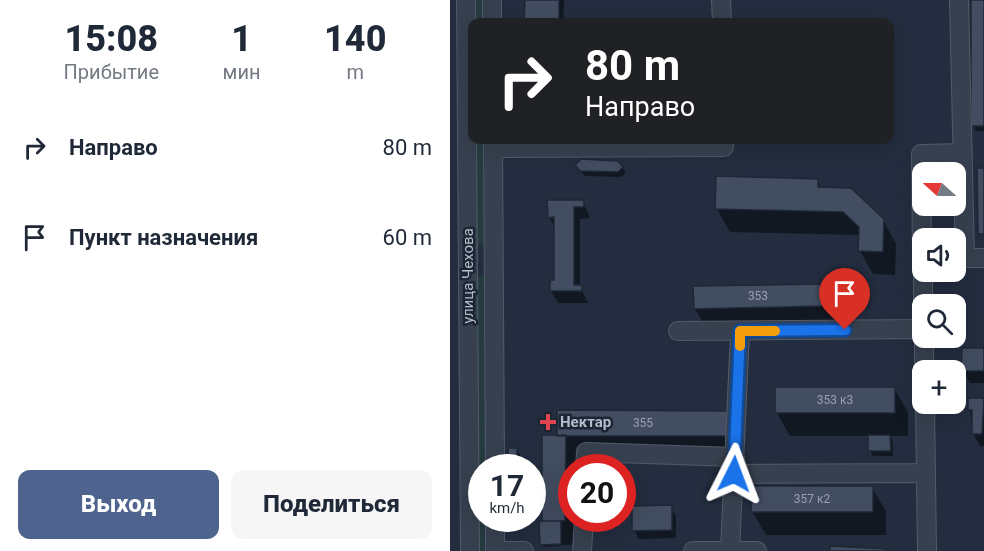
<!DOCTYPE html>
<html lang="ru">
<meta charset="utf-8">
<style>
body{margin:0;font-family:Roboto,sans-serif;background:#f6f6f7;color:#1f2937;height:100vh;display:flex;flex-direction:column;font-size:22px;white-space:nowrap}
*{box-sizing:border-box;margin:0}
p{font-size:20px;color:#747a83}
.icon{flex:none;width:33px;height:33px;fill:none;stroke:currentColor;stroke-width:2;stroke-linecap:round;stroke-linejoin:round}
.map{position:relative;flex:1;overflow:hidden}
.drawer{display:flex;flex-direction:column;background:#fff;width:450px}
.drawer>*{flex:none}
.guide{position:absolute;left:18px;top:18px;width:426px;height:126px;border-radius:12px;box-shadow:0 6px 24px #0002;background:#202124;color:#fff;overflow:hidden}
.needle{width:39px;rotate:291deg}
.fabs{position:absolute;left:462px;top:162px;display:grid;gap:12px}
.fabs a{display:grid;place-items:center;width:54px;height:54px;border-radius:12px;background:#fff;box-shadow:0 6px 24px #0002;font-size:30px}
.speed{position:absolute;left:18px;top:454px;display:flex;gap:12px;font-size:30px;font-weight:700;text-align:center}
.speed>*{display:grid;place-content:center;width:78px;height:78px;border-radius:50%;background:#fff;box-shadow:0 6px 24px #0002;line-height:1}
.speed small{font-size:15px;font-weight:400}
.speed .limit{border:9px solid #d22;background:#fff;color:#111}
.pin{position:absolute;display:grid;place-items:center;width:51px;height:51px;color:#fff;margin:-62px -26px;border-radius:50% 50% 50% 0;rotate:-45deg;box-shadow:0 0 6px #0007}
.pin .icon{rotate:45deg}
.me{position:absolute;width:66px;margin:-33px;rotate:3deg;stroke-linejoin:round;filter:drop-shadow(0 0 4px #0008)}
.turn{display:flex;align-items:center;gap:21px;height:126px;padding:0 18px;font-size:27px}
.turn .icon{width:78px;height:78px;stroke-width:2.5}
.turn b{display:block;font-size:42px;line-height:51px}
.eta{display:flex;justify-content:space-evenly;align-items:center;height:102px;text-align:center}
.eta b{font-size:36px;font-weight:800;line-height:42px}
.cta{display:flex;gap:12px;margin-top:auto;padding:12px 18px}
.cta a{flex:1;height:69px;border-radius:12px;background:#4e648f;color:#fff;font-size:24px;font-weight:800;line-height:69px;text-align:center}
.cta a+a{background:#f6f6f7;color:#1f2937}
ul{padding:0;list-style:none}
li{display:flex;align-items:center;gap:18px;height:90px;padding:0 18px}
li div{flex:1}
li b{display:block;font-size:22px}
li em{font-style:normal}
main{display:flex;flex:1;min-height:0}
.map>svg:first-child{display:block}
.green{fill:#253b40}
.shadow{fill:#0007}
.building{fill:#424d61;stroke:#1e2736;stroke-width:1.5}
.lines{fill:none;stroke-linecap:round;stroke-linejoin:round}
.minor-casing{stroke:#525b6a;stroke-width:20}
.minor{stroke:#37404f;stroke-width:18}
.route-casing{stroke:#114b97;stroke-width:15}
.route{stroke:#1a73e8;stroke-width:10}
.slow{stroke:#f59e0b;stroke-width:10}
.health-dot{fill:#e0444e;stroke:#1c2534;stroke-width:2}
.labels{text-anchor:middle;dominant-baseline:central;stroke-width:5;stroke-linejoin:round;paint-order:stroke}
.number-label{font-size:12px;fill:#98a0b0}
.street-label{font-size:15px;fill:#b4bbca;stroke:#1c2534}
.poi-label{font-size:15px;font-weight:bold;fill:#b4bbca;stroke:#1c2534;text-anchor:start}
</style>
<main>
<section class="drawer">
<div class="eta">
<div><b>15:08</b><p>Прибытие</p></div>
<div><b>1</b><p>мин</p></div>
<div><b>140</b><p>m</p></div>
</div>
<ul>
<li><svg class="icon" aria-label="right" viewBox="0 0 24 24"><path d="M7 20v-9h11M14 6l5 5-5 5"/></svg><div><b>Направо</b></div><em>80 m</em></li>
<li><svg class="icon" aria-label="arrive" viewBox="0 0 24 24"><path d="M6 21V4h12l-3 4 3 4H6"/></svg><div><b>Пункт назначения</b></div><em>60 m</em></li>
</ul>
<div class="cta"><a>Выход</a><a>Поделиться</a></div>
</section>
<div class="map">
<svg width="534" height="551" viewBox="0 0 534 551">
<rect width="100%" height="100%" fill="#232d3f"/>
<!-- green -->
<path class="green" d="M21 0H35L36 22H22V140H37L38 244H23Z
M23 276H38L39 468H32V519H39V551H25Z"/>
<!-- shadow -->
<path class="shadow" d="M76 0H114L113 22H76Z
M523 0H534V131H526L523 125Z
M172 167 176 173 171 177 135 176 130 171Z
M367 180 372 189 433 220 446 244 445 275 423 274 410 251V238L408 235 280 232 267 209Z
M133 201 140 218 130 219V286L138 303H108L101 291 106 281 105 228 99 217Z
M372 285 385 309V330L259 332 245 309Z
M534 350V383H520L513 371Z
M444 388 458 412V436H440L443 442V456H423L420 450V436H340L327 413Z
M519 399H534V446H530L523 434Z
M279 412 292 459H129V468H122V519H128V544L93 547 94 437Z
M66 449 70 455V468H60Z
M422 488 436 511V535H316L302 511Z
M221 507 226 516V538L189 539 184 530Z"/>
<!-- building -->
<path class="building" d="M75 0H109V22H74Z
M521 0H534V126H521Z
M131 159 168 161 173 167 168 172 130 171 125 165Z
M527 168H534V234H528Z
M266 176 368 179V187L401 188 434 219 433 252 408 251 409 227 393 212 265 209Z
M97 200H134V207H124V285H132V291H100V280H104V217L98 218Z
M372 284 373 306 244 309 243 286Z
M512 348H534V371H511Z
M325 387H445V413H325Z
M518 398H534L532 434H522V410H518Z
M107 410 280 411V436H107Z
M92 435H116L115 521H92Z
M418 435H440L441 451H418Z
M58 448H67V468H58Z
M301 486H423V512H301Z
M222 505V530L182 531V506Z
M89 521H111V544L90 545Z
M380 546 438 549V551H380Z"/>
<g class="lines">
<!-- minor casing -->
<g class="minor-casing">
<path id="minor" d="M16 0 20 551
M42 0V22
M271 0 272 22
M509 0 515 258H534
M43 140 45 468
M43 148 274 147V140
M472 258 471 154 513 153
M473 272V304
M228 331 472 329
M474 338V370
M475 404 477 551
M135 468 136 452 285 457
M284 474 476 473
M45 519V551
M45 551H74
M132 551 134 519
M243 551H307
M280 551 290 331"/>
</g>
<!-- minor -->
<use href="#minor" class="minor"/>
</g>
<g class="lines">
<!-- route casing -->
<g class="route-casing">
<path id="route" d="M284 474 290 331 395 330"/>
</g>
<!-- route -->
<use href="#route" class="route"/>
<!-- slow -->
<path class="slow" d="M290 346V331H325"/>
</g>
<!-- markers -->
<path class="health-dot" d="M95 413h6v6h6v6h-6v6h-6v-6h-6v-6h6z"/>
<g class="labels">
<!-- number labels -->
<g class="number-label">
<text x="308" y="296">353</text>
<text x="385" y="400">353 к3</text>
<text x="193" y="423">355</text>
<text x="362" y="499">357 к2</text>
</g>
<!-- street labels -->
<g class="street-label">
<text transform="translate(18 276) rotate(-90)">улица Чехова</text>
</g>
<!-- poi labels -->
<g class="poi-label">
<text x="110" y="422">Нектар</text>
</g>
</g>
</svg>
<div class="fabs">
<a><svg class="needle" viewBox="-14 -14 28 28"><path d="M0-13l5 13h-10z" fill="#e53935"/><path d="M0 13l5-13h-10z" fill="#747a83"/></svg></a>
<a><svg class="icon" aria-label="sound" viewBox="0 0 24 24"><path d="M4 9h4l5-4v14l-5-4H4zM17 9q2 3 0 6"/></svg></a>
<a><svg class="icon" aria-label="search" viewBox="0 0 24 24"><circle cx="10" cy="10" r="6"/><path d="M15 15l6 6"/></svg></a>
<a>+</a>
</div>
<div class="speed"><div>17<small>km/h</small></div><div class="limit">20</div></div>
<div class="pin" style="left:395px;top:330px;background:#d93025"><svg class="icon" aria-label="arrive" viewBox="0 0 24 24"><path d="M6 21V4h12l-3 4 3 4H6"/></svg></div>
<svg class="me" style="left:284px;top:474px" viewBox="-20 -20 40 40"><path d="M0-17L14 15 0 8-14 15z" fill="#1a73e8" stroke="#fff" stroke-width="4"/></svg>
<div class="guide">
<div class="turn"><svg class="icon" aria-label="right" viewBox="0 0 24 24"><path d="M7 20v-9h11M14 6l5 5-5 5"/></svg><div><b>80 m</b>Направо</div></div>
</div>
</div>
</main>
